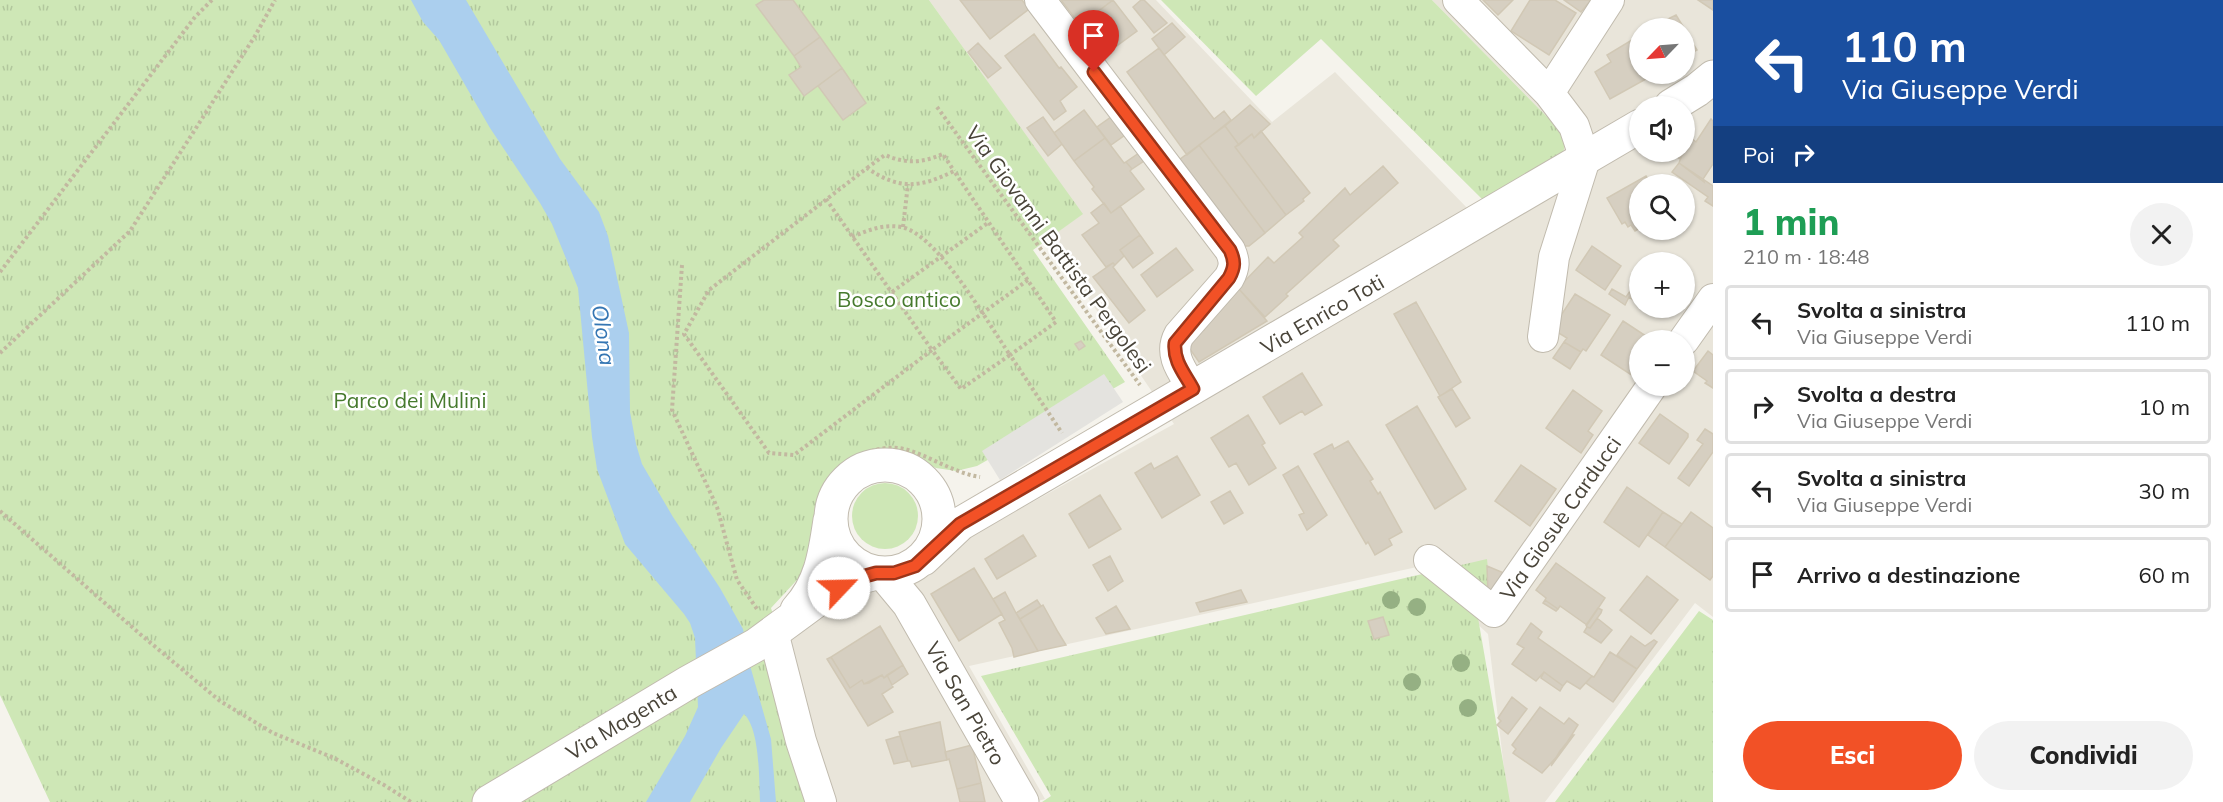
<!DOCTYPE html>
<html lang="it">
<meta charset="utf-8">
<style>
body{margin:0;font-family:Mulish,sans-serif;background:#f2f2f2;color:#222;height:100vh;display:flex;flex-direction:column;font-size:22px;white-space:nowrap}
*{box-sizing:border-box;margin:0}
p{font-size:20px;color:#767676}
.icon{flex:none;width:33px;height:33px;fill:none;stroke:currentColor;stroke-width:2;stroke-linecap:round;stroke-linejoin:round}
.map{position:relative;flex:1;overflow:hidden}
.sheet{display:flex;flex-direction:column;background:#fff;width:510px}
.sheet>*{flex:none}
.banner{background:#1a4fa0;color:#fff;overflow:hidden}
.needle{width:39px;rotate:245deg}
.controls{position:absolute;left:1629px;top:18px;display:grid;gap:12px}
.controls a{display:grid;place-items:center;width:66px;height:66px;border-radius:50%;background:#fff;box-shadow:0 2px 4px #0004;font-size:30px}
.pin{position:absolute;display:grid;place-items:center;width:51px;height:51px;color:#fff;margin:-62px -26px;border-radius:50% 50% 50% 0;rotate:-45deg;box-shadow:0 0 6px #0007}
.pin .icon{rotate:45deg}
.me{position:absolute;width:66px;margin:-33px;rotate:66deg;stroke-linejoin:round;filter:drop-shadow(0 0 4px #0008)}
.turn{display:flex;align-items:center;gap:21px;height:126px;padding:0 30px;font-size:27px}
.turn .icon{width:78px;height:78px;stroke-width:2.5}
.turn b{display:block;font-size:42px;line-height:51px}
.then{display:flex;align-items:center;height:57px;padding:0 30px;background:#0003;gap:12px;font-size:22px}
.round{display:grid;place-items:center;flex:none;width:63px;height:63px;border-radius:32px;background:#f2f2f2}
.head{display:flex;align-items:center;justify-content:space-between;height:102px;padding:0 30px}
h1{font-size:36px;font-weight:800;line-height:45px;color:#1e9e55}
.primary-button{display:flex;gap:12px;margin-top:auto;padding:12px 30px}
.primary-button a{flex:1;height:69px;border-radius:36px;background:#f25126;color:#fff;font-size:24px;font-weight:800;line-height:69px;text-align:center}
.primary-button a+a{background:#f2f2f2;color:#222}
ul{padding:0;list-style:none}
li{display:flex;align-items:center;gap:18px;height:75px;margin:0 12px 9px;padding:0 18px;border:3px solid #e0e0e0;border-radius:6px}
li div{flex:1}
li b{display:block;font-size:22px}
li em{font-style:normal}
main{display:flex;flex:1;min-height:0}
.map>svg:first-child{display:block}
.residential{fill:#e9e5da;fill-rule:evenodd}
.grass{fill:#cee7b6}
.park{fill:url(#park-tufts)}
.parking{fill:#e4e3df}
.water{fill:#abcfee}
.building{fill:#d6cfc1;stroke:#d1c8b5;stroke-width:1.5}
.lines{fill:none;stroke-linecap:round;stroke-linejoin:round}
.minor-casing{stroke:#c1bbae;stroke-width:32}
.tertiary-casing{stroke:#c1bbae;stroke-width:35}
.path{stroke:#c2b8a0;stroke-width:4;stroke-dasharray:3 3;stroke-linecap:butt}
.minor{stroke:#fff;stroke-width:30}
.tertiary{stroke:#fff;stroke-width:33}
.tree{fill:#95b083}
.route-casing{stroke:#9d3519;stroke-width:15}
.route{stroke:#f25126;stroke-width:10}
.labels{text-anchor:middle;dominant-baseline:central;stroke-width:5;stroke-linejoin:round;paint-order:stroke}
.street-label{font-size:21px;fill:#494439;stroke:#fff}
.park-label{font-size:21px;fill:#467a2d;stroke:#fff}
.water-label{font-size:22px;font-style:italic;fill:#3576b3;stroke:#fff}
</style>
<main>
<div class="map">
<svg width="1713" height="802" viewBox="0 0 1713 802">
<defs>
<pattern id="park-tufts" width="24" height="20" patternUnits="userSpaceOnUse" patternTransform="scale(1.5)"><rect width="24" height="20" fill="#cee7b6"/><path d="M3 7l-1-3M5 7V3M7 7l1-3M15 17l-1-3M17 17v-4M19 17l1-3" fill="none" stroke="#b2c79d"/></pattern>
</defs>
<rect width="100%" height="100%" fill="#f5f3ec"/>
<!-- residential -->
<path class="residential" d="M929 0H1156L1272 122 1335 72 1470 211 1559 159 1556 126 1432 0H1713V617L1695 603 1545 802H1508L1488 634 1417 567 969 666 1045 799 1034 802H831L788 637 1174 424 1048 239 1082 214ZM1640 28H1684V74H1640ZM1640 106H1684V152H1640ZM1640 184H1684V230H1640ZM1640 262H1684V308H1640ZM1640 340H1684V386H1640Z"/>
<!-- grass -->
<path class="grass" d="M852 516a33 33 0 1 1 66 0a33 33 0 1 1-66 0Z"/>
<!-- park -->
<path class="park" d="M0 0H929L1083 214 1033 250 1125 382 977 466 956 471 936 468 915 458 890 453 864 458 842 473 827 492 808 568 771 608 830 802H50L0 695Z
M1161 0H1432L1556 126C1563 140 1569 145 1559 159L1482 199 1321 39 1256 96Z
M1487 559 1491 597 1477 612 1510 802H1042L1051 796 981 676Z
M1699 611 1713 620V802H1555Z"/>
<!-- parking -->
<path class="parking" d="M1104 374 1123 402 1000 480 982 451Z"/>
<!-- water -->
<path class="water" d="M411 0H466L560 159 599 212 608 236 629 333 630 412 636 444 642 464 673 517 720 588 743 629 751 669 771 739 776 802H760C759 779 760 729 744 714L721 748 690 802H646L685 736 698 707 695 638 690 623 684 614 625 544 597 469 592 437 578 288 552 224 540 203 490 128 439 40 423 22Z"/>
<!-- building -->
<path class="building" d="M764 0H793L820 37 794 56 756 5Z
M960 0H1022L1029 9 990 39Z
M1061 0H1113L1080 25Z
M1113 0 1137 31 1103 56 1080 25Z
M1141 0H1144L1167 23 1154 33 1133 7Z
M1483 0H1513L1498 15Z
M1530 0H1555L1576 13 1549 55 1511 31Z
M1564 0H1591L1581 12Z
M1698 0H1713V10Z
M1676 15 1684 28H1654L1670 18Z
M1172 23 1185 37 1164 55 1152 39Z
M1684 29 1697 50 1684 57Z
M1034 34 1059 68 1061 67 1077 87 1060 101 1066 111 1054 120 1005 56Z
M1640 35V74H1655L1610 99 1595 72 1611 62 1607 55Z
M820 37 842 68 804 96 789 75 801 67 794 56Z
M978 43 1001 68 988 78 968 52Z
M1159 48 1214 119 1224 111 1231 120 1187 155 1127 72Z
M842 68 866 103 843 120 818 86Z
M1250 105 1270 124 1254 138 1252 134 1239 145 1225 126Z
M1084 110 1105 138 1074 161 1054 133Z
M1043 117 1062 144 1048 156 1027 128Z
M1111 117 1125 135 1111 145 1097 127Z
M1711 119 1713 121V164L1703 179 1704 182 1679 163 1682 155 1678 152H1684L1686 134 1696 142Z
M1225 126 1239 145 1235 147 1286 215 1265 233 1199 145Z
M1261 131 1310 193 1303 199 1304 201 1286 215 1235 147 1252 134 1254 138Z
M1105 138 1124 163 1126 162 1132 169 1130 171 1144 189 1111 213 1092 189 1094 187 1074 161Z
M1199 145 1265 233 1249 246H1245L1179 160Z
M1671 152H1678L1682 155 1680 159Z
M1139 153 1144 161 1132 169 1126 162Z
M1679 163 1713 186V206L1705 201 1708 197 1672 172Z
M1383 166 1398 183 1333 240 1339 246 1286 294 1288 296 1265 317 1238 288 1268 257 1274 263 1303 237 1299 233 1345 188 1350 195Z
M1646 176 1651 184H1640V228L1635 231 1631 225 1628 227 1625 222 1622 224 1607 198Z
M1104 203 1111 213 1120 206 1140 235 1120 250 1124 256 1115 265 1113 263 1106 267 1082 235 1099 223 1091 213Z
M1140 235 1153 253 1133 268 1120 250Z
M1592 246 1621 266 1605 290 1576 270Z
M1176 248 1193 270 1157 297 1141 275Z
M1113 263 1115 265 1113 267 1145 310 1129 323 1093 277Z
M1639 278 1640 304 1629 297 1625 305 1609 294 1612 289 1626 297Z
M1238 288 1267 321 1199 362 1185 342 1204 330 1201 328Z
M1575 294 1610 315 1586 351 1583 349 1581 352 1564 342 1567 338 1552 329Z
M1416 302 1461 382 1440 396 1394 314Z
M1623 321 1652 340H1640V367L1633 376 1601 355Z
M1081 341 1085 346 1079 350 1075 344Z
M1564 342 1581 352 1570 369 1553 358Z
M1708 351 1713 355V388L1705 383 1707 381 1693 371Z
M1302 373 1322 405 1305 415 1302 411 1280 424 1263 397Z
M1452 389 1470 418 1456 427 1438 397Z
M1573 390 1602 411 1588 431 1593 435 1581 453 1546 428Z
M1417 406 1466 489 1435 509 1386 425Z
M1660 414 1688 434V437L1669 464 1639 443Z
M1248 415 1265 443 1262 445 1276 468 1249 485 1236 463 1229 467 1211 438Z
M1705 429 1713 434V452L1689 486 1678 478 1703 444 1697 440Z
M1348 441 1373 479 1370 481 1378 494 1380 492 1402 532 1389 539 1392 545 1375 555 1368 542 1366 544 1314 454 1332 444 1334 449Z
M1177 456 1200 495 1162 518 1135 473 1151 463 1154 469Z
M1521 465 1556 489 1530 526 1495 501Z
M1298 466 1327 515 1307 530 1299 515 1304 513 1283 475Z
M1627 487 1663 512 1639 547 1604 522Z
M1230 491 1243 513 1224 524 1211 502Z
M1100 495 1121 529 1089 548 1069 514Z
M1663 512 1682 524 1665 547 1648 535Z
M1691 512 1713 528V576L1710 580 1665 547Z
M1023 535 1036 556 997 579 985 559Z
M1110 556 1123 581 1108 591 1093 565Z
M1556 563 1605 598 1587 625 1560 606 1558 609 1545 600 1546 598 1536 590Z
M1487 566 1504 573 1490 594 1488 593Z
M974 568 1002 614 959 641 931 594Z
M1647 576 1678 600 1651 634 1620 610Z
M1241 590 1247 602 1200 612 1196 603Z
M1005 592 1016 613 1038 651 1014 657 1012 648 999 623 1005 620 993 599Z
M1037 600 1041 606 1020 619 1016 613Z
M1545 600 1558 609 1556 611 1543 603Z
M1043 605 1058 632 1066 645 1038 651 1020 619Z
M1116 606 1130 629 1106 634 1096 618Z
M1598 608 1602 610 1601 613 1590 628 1587 627 1586 625Z
M1383 617 1389 635 1374 639 1368 621Z
M1597 618 1612 630 1601 643 1584 632 1587 627 1590 628Z
M1531 623 1542 632 1538 638 1592 676 1580 689 1567 681 1563 686 1544 672 1536 681 1512 664 1524 648 1517 644Z
M880 626 903 665 884 678 882 675 864 684 862 680 850 688 831 657Z
M1631 636 1645 646 1654 640 1657 642 1637 669 1617 655Z
M1610 652 1637 669 1613 702 1586 683 1592 676 1594 677Z
M831 657 850 688 862 680 864 684 869 683 882 675 884 678 887 675 893 687 882 694 893 712 868 726 827 659Z
M903 665 908 674 892 685 887 675Z
M1544 672 1563 686 1560 691 1541 678Z
M1512 697 1527 709 1508 734 1497 725 1501 721 1498 718Z
M1540 707 1564 724 1569 718 1578 725 1561 752 1542 773 1513 753 1516 749 1512 745Z
M940 722 947 760 912 767 910 761H908L899 732Z
M1573 735H1574L1551 766 1560 751Z
M900 736 908 761 894 764 886 740Z
M972 745 981 783 957 789 949 759 947 760 945 752Z
M981 783 985 802H960L957 789Z"/>
<g class="lines">
<!-- minor casing -->
<g class="minor-casing">
<path id="minor" d="M1040 0 1230 250C1235 261 1235 267 1229 278L1179 335C1168 355 1183 372 1193 389
M1458 0 1549 93
M1543 337 1554 257 1585 159 1574 126 1549 93 1609 0
M1684 340 1713 299
M1429 560 1494 612 1652 386
M773 632 801 741 821 802"/>
</g>
<!-- tertiary casing -->
<g class="tertiary-casing">
<path id="tertiary" d="M1671 106 1697 90 1713 77
M831 519a54 54 0 1 1 108 0a54 54 0 1 1-108 0Z
M923 559 960 524 1640 126
M884 574 909 604 1022 802
M797 610C821 584 825 554 830 520
M489 802 689 682 756 645 820 598 858 578 876 573"/>
</g>
<!-- path -->
<path class="path" d="M937 107 1140 385
M867 168 885 155C906 164 922 163 943 154L954 171
M826 199 932 350 1028 280
M903 227 908 184
M852 237C869 230 883 224 901 227 937 233 989 325 1010 355L961 389 932 350 794 455 769 453 684 334 709 290 867 168C899 190 920 188 954 171L1056 322 1010 355 1062 433
M682 265 672 410 717 507 737 580 757 609
M0 272 195 17 212 0
M892 292 989 222
M0 353 130 231 255 36 275 0
M821 493C840 465 875 438 911 451 935 459 955 473 980 477
M0 511 140 634 220 701 273 733 334 758 384 785 411 802"/>
<!-- minor -->
<use href="#minor" class="minor"/>
<!-- tertiary -->
<use href="#tertiary" class="tertiary"/>
</g>
<!-- trees -->
<g class="tree">
<circle cx="1391" cy="600" r="9"/>
<circle cx="1417" cy="607" r="9"/>
<circle cx="1461" cy="663" r="9"/>
<circle cx="1412" cy="682" r="9"/>
<circle cx="1468" cy="708" r="9"/>
</g>
<g class="lines">
<!-- route casing -->
<g class="route-casing">
<path id="route" d="M839 588 858 578 876 573H894L915 566 960 524 1193 389C1185 374 1173 361 1175 343L1229 278C1235 267 1235 261 1230 250L1094 72"/>
</g>
<!-- route -->
<use href="#route" class="route"/>
</g>
<g class="labels">
<!-- street labels -->
<g class="street-label">
<text transform="translate(1059 249) rotate(54)">Via Giovanni Battista Pergolesi</text>
<text transform="translate(1322 314) rotate(-30)">Via Enrico Toti</text>
<text transform="translate(1560 518) rotate(-55)">Via Giosuè Carducci</text>
<text transform="translate(966 703) rotate(60)">Via San Pietro</text>
<text transform="translate(621 722) rotate(-31)">Via Magenta</text>
</g>
<!-- park labels -->
<g class="park-label">
<text x="899" y="299">Bosco antico</text>
<text x="410" y="400">Parco dei Mulini</text>
</g>
<!-- water labels -->
<g class="water-label">
<text transform="translate(604 335) rotate(82)">Olona</text>
</g>
</g>
</svg>
<div class="controls">
<a><svg class="needle" viewBox="-14 -14 28 28"><path d="M0-13l5 13h-10z" fill="#e53935"/><path d="M0 13l5-13h-10z" fill="#767676"/></svg></a>
<a><svg class="icon" aria-label="sound" viewBox="0 0 24 24"><path d="M4 9h4l5-4v14l-5-4H4zM17 9q2 3 0 6"/></svg></a>
<a><svg class="icon" aria-label="search" viewBox="0 0 24 24"><circle cx="10" cy="10" r="6"/><path d="M15 15l6 6"/></svg></a>
<a>+</a>
<a>−</a>
</div>
<div class="pin" style="left:1094px;top:72px;background:#d93025"><svg class="icon" aria-label="arrive" viewBox="0 0 24 24"><path d="M6 21V4h12l-3 4 3 4H6"/></svg></div>
<svg class="me" style="left:839px;top:588px" viewBox="-20 -20 40 40"><circle r="19" fill="#fff"/><path d="M0-13L10 11 0 6-10 11z" fill="#f25126"/></svg>
</div>
<section class="sheet">
<div class="banner">
<div class="turn"><svg class="icon" aria-label="left" viewBox="0 0 24 24"><path d="M17 20v-9H6M10 6l-5 5 5 5"/></svg><div><b>110 m</b>Via Giuseppe Verdi</div></div>
<div class="then">Poi<svg class="icon" aria-label="right" viewBox="0 0 24 24"><path d="M7 20v-9h11M14 6l5 5-5 5"/></svg></div>
</div>
<div class="head"><div><h1>1 min</h1><p>210 m · 18:48</p></div><a class="round"><svg class="icon" aria-label="close" viewBox="0 0 24 24"><path d="M6 6l12 12M18 6L6 18"/></svg></a></div>
<ul>
<li><svg class="icon" aria-label="left" viewBox="0 0 24 24"><path d="M17 20v-9H6M10 6l-5 5 5 5"/></svg><div><b>Svolta a sinistra</b><p>Via Giuseppe Verdi</p></div><em>110 m</em></li>
<li><svg class="icon" aria-label="right" viewBox="0 0 24 24"><path d="M7 20v-9h11M14 6l5 5-5 5"/></svg><div><b>Svolta a destra</b><p>Via Giuseppe Verdi</p></div><em>10 m</em></li>
<li><svg class="icon" aria-label="left" viewBox="0 0 24 24"><path d="M17 20v-9H6M10 6l-5 5 5 5"/></svg><div><b>Svolta a sinistra</b><p>Via Giuseppe Verdi</p></div><em>30 m</em></li>
<li><svg class="icon" aria-label="arrive" viewBox="0 0 24 24"><path d="M6 21V4h12l-3 4 3 4H6"/></svg><div><b>Arrivo a destinazione</b></div><em>60 m</em></li>
</ul>
<div class="primary-button"><a>Esci</a><a>Condividi</a></div>
</section>
</main>
